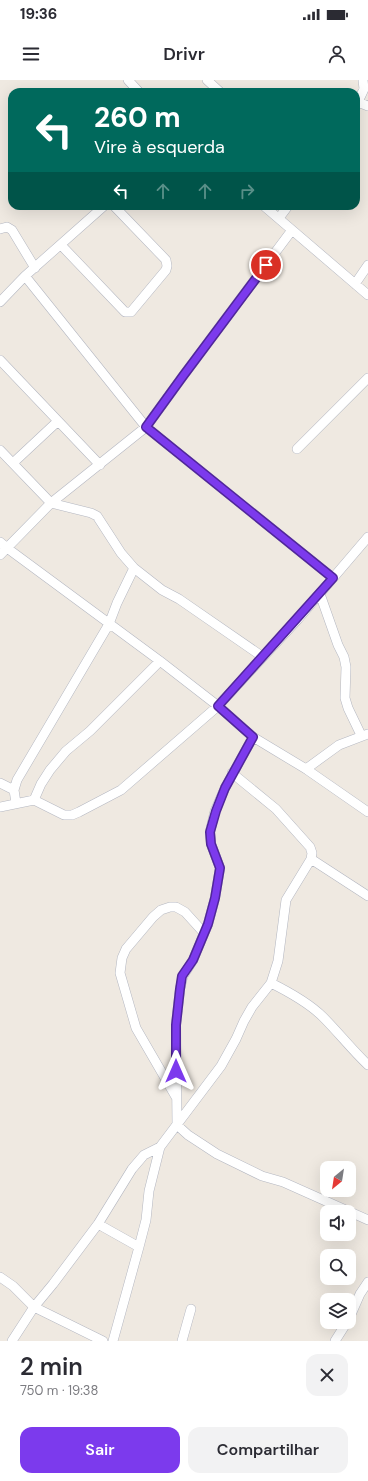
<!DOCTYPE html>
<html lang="pt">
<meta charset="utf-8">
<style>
body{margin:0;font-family:"DM Sans",sans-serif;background:#f2f2f3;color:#2b2b33;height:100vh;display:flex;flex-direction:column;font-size:15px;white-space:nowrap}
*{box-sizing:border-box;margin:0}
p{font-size:13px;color:#7c7c81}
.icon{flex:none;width:22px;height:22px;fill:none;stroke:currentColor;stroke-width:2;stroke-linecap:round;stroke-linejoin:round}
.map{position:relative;height:1261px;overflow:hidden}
.panel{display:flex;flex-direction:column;background:#fff;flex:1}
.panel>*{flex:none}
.guide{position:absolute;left:8px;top:8px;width:352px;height:122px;border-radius:12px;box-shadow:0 4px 16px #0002;background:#00695c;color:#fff;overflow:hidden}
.needle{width:26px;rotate:210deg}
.fabs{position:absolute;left:320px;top:1081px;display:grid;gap:8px}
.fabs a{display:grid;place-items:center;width:36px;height:36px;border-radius:8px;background:#fff;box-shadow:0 4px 16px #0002;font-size:20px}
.pin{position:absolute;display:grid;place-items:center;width:34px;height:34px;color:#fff;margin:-17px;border:2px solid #fff;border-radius:50%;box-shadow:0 1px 4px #0007}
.me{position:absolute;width:44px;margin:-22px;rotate:0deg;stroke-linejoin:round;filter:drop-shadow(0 0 3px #0008)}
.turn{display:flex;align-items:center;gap:14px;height:84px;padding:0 20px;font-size:18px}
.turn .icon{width:52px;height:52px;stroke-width:2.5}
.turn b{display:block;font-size:28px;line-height:34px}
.lanes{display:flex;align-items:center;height:38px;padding:0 20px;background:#0003;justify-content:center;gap:20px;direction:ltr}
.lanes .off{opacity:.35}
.round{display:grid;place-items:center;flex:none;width:42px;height:42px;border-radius:12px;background:#f2f2f3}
.overview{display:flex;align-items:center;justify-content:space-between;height:68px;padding:0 20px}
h1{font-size:24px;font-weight:600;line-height:30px}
.primary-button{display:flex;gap:8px;margin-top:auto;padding:8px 20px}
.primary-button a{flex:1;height:46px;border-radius:12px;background:#7c3aed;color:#fff;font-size:16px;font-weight:600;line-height:46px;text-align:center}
.primary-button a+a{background:#f2f2f3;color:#2b2b33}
.status{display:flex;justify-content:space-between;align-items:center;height:28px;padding:0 20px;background:#fff;direction:ltr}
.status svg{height:11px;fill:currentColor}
header{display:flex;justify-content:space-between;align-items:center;height:52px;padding:0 20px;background:#fff;font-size:18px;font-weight:600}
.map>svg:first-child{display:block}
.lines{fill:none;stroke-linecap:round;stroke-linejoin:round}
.minor-casing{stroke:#b4b7c1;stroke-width:10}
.minor{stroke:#fff;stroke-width:9}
.route-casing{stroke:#51269a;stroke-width:10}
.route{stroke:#7c3aed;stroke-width:7}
</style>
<div class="status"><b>19:36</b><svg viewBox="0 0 49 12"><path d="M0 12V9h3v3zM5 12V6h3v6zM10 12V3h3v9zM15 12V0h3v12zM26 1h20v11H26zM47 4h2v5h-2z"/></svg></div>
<header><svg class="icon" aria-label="menu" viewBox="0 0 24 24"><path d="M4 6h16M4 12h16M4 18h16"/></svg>Drivr<svg class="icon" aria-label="person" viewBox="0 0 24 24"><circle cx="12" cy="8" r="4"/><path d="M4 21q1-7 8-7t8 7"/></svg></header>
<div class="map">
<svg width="368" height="1261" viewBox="0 0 368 1261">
<rect width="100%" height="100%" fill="#efe9e1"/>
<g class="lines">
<!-- minor casing -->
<g class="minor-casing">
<path id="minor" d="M128 0 139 12
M207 0 220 12
M358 22 368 26
M356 26 364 9 363 0
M264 126 368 215
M279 138 288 126
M0 149 7 147 12 150 35 188
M61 165 125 232H131L166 190 167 186 166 180 114 126
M25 196 146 347 333 498
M355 204 368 185
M0 222 25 196 104 126
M0 280 100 385
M297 369 368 298
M0 370 51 423 91 433 97 436 121 473 134 488 162 510 179 519 263 577
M13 383 58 341
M0 462 7 468 160 581 218 626 253 657 306 689 368 732
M0 475 51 423 146 347 183 296 292 150
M320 514 338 565 344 577 346 587 345 618 348 628 361 655
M253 657 225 708 215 731 210 752 211 764 220 788 215 818 208 844 193 880 183 896 180 909 176 945 177 1045 188 1055 217 1074 262 1096 283 1102 368 1140
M306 689 339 665 368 654
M0 703 14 710
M34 720 41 704 50 690 66 671 90 651 160 581
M16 723 14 710 17 700 109 544 117 523 134 488
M0 727 34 720 64 735H72L79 732 121 710 218 626 298 539 368 457
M311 779 368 816
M271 903C289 912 309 923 323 937 339 953 352 970 368 985
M176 1017 136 948 120 893 122 878 126 869 153 837 161 830 170 827H176L185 832 204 853
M98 1144 139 1167
M0 1197 13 1206 34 1227 12 1261
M349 1239 360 1214 368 1202
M103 1261 34 1227 53 1204 98 1144 132 1089 144 1075 160 1067
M113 1261 139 1167 146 1140 149 1111 160 1067 221 986 236 959 244 941 252 927 271 903 278 881 286 820 311 779 312 773 310 767 276 729 232 693
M182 1261 191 1229
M335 1261 347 1242"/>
</g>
<!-- minor -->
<use href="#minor" class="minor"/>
</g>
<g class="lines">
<!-- route casing -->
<g class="route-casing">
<path id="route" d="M176 991V945L180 909 182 896 193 880 208 844 215 818 220 788 211 764 210 752 216 731 225 708 253 657 218 626 333 498 146 347 183 296 266 185"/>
</g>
<!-- route -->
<use href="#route" class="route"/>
</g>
</svg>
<div class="fabs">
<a><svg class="needle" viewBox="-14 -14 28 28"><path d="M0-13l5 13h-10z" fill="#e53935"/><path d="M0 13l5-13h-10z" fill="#7c7c81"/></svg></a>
<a><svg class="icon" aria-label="sound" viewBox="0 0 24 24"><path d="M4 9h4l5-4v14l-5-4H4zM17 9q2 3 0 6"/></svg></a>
<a><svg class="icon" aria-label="search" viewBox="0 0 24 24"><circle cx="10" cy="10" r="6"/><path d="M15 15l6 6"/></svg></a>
<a><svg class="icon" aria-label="layers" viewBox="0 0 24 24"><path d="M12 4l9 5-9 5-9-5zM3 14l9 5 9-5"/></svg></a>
</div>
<div class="pin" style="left:266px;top:185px;background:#d93025"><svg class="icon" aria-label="arrive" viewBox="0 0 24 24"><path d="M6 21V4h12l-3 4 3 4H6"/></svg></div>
<svg class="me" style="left:176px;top:991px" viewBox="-20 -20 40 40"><path d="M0-17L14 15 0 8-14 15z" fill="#7c3aed" stroke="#fff" stroke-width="4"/></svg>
<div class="guide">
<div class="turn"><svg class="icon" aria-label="left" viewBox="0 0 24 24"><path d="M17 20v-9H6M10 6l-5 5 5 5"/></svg><div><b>260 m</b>Vire à esquerda</div></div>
<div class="lanes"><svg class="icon" aria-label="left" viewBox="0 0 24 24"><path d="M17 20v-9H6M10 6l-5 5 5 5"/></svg><svg class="icon off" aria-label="ahead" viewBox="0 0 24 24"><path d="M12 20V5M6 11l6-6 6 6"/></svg><svg class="icon off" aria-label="ahead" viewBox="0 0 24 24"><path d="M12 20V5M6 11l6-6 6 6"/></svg><svg class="icon off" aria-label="right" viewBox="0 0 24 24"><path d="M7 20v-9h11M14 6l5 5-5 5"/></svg></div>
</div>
</div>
<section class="panel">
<div class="overview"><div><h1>2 min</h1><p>750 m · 19:38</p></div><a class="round"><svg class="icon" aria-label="close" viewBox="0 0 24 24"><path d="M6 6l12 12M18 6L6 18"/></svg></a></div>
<div class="primary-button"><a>Sair</a><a>Compartilhar</a></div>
</section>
